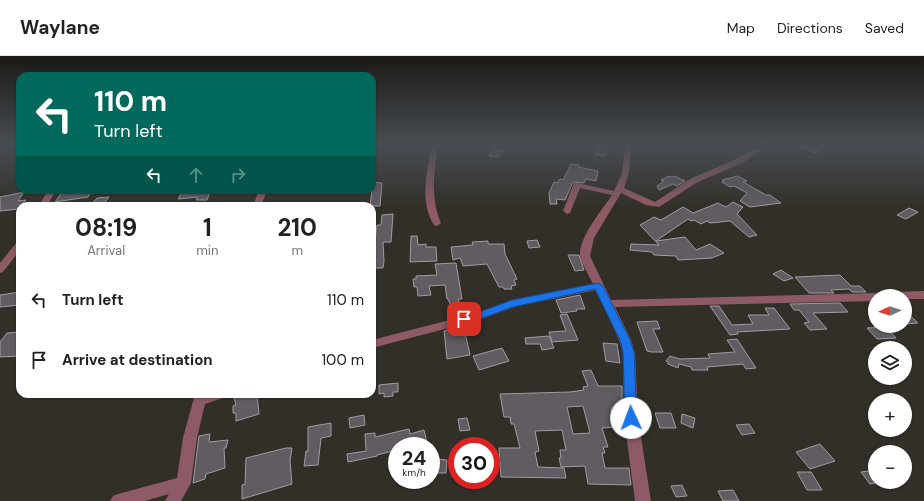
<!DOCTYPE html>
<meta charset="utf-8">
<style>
body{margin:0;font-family:"DM Sans",sans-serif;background:#f6f6f6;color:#222;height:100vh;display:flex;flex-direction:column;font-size:15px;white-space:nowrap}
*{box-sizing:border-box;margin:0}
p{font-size:13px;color:#767676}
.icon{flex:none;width:22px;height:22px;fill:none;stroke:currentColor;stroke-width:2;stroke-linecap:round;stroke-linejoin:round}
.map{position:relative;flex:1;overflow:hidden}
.details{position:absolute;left:16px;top:146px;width:360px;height:196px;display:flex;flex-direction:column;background:#fff;border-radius:12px;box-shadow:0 1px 3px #0004}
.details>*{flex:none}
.guide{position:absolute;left:16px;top:16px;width:360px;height:122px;border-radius:12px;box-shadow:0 1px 3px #0004;background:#00695c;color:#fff;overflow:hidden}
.needle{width:26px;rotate:266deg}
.tools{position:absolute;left:868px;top:233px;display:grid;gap:8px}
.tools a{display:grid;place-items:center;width:44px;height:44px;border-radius:50%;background:#fff;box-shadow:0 1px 3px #0004;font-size:20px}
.speed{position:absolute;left:388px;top:381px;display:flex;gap:8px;font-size:20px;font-weight:700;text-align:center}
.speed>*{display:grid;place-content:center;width:52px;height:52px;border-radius:50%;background:#fff;box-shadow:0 1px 3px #0004;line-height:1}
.speed small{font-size:10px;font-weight:400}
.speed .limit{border:6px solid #d22;background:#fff;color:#111}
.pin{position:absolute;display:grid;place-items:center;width:34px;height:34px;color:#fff;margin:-17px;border-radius:8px;box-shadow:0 2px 6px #0006}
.me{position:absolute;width:44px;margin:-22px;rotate:358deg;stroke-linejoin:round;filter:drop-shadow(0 0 3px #0008)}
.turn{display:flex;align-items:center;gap:14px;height:84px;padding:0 12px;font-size:18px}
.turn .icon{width:52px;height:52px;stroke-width:2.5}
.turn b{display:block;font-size:28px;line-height:34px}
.lanes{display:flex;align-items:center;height:38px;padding:0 12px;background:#0003;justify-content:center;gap:20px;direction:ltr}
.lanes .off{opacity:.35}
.eta{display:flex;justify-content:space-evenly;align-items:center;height:68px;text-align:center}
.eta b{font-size:24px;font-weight:700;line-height:28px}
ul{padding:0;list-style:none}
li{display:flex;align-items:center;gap:12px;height:60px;padding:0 12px}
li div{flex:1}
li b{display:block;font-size:15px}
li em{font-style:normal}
header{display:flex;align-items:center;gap:24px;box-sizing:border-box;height:56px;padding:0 20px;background:#fff;border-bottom:1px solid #e0e0e0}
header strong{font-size:19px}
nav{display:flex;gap:22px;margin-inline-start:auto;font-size:14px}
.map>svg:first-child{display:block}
.building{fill:#615b62;stroke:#a19ba2;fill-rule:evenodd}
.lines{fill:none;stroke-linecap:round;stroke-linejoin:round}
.minor{fill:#8d5a65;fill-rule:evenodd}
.route{fill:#1a73e8;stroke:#114b97}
</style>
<header>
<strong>Waylane</strong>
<nav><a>Map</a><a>Directions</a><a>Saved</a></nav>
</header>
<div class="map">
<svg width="924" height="445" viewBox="0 0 924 445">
<rect width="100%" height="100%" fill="#312f28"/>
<!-- building -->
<path class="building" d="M598 89H608L605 100 595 98Z
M797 89H827L815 97Z
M492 93 504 95 497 101 489 100Z
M571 108 579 109 578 111 598 115 596 125 586 123 584 127 573 126 565 144 556 143 557 148H550L549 137 554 126 557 127 560 123 563 124Z
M669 120 671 121 674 120 685 125 677 130 673 128 659 134 657 130 664 125 661 124Z
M738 120 747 125 743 126 766 139H770L781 147 750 151 740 145 747 137 734 130 730 131 722 126H724L722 124Z
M373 126 382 127 380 150H370Z
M77 134H92L88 141 55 146 63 135Z
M183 134H207L206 136H210L207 144H196L198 141 178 143Z
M24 136 18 145 26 144 20 150 19 153 0 155V141Z
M109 141 102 150H90L97 142Z
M733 146 743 151 737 158 757 179 749 181 730 165 710 167 707 165 701 168 694 164 691 165 688 163 656 185 685 181 696 194 710 188 724 197 712 202 678 204 676 200 654 199 652 196 630 194 631 188 659 189 640 169 654 161 661 164 683 151 693 157 718 147 726 151Z
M909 152 918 156 906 163 897 159Z
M393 158 391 186H383L384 205 383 212H375V193H374L377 169H381L382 159Z
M411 180H417L418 189 426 188V191H436L437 205 410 206Z
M537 184 540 191 529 192 527 185Z
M488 185V188H504L505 198 517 223 514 224 516 229 511 230 512 233H504L503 231H499L487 208 463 210 460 202 453 204 451 191 473 189 472 186Z
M568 199H579L584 214 575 215Z
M456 207 462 243H458L462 253 453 255 448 243H447L445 229 429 230 431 239 418 240 417 231H414L413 223H416V220L437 219 435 208Z
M781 214 793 222 784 225 773 218Z
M840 219 851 230H860L866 236H852L849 233 831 234 834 237H809L795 221Z
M20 236V249L0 251V239Z
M580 239 585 253H576L577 255 561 257 556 244Z
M840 247 848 256 813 257 827 273 810 274 804 267 809 266 799 254H794L790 248Z
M710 250H719L732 269 753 268 748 259H769L765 252H774L790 273 737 276 738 278 730 279Z
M905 255 918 267 905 268Z
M567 258 578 284 552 286 549 276 566 275 560 259Z
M657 265 660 273H653L663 296H651L647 295 637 266Z
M886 271 896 282 877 283 867 272Z
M453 272H464L470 299 447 303 444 275Z
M20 276V300L0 301V286L7 277Z
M549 280 554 292 542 294 540 288H526L525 282Z
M737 283 756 312 746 313 743 308 707 311 708 314H692L691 311 679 308 678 312 668 308V306L666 305 670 300 680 303 710 302 708 298 735 296 727 284Z
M603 287 617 288 620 307 606 305Z
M502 292 509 305 479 314 473 300Z
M591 314 598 330H622V352H611L617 371 602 372 608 391H603L605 397H602L605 412H629L631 429 588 428 585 410 561 411 559 402H561L560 394H566L562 374 535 375 539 395 535 396 538 411 564 412 566 422 501 421 499 392H520L514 368H511L510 361H504L500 338 570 336 584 334 583 331 588 330 582 315ZM583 350 590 377 573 378 567 351Z
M398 327V336H393V340L384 341V337L379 338V329Z
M244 338H257L259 358 236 365V357H233V350L236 349 234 342Z
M655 357H671L676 372H660Z
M682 358 695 362 693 372 681 367Z
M364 359 365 369 350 372 349 362Z
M467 362 470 374 460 375 458 363Z
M331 367V380L321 382 318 409 304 410 306 395H308V371Z
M749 368 755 377 742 379 736 369Z
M409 373 410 378 424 374 427 387 414 390H397V394L377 399V400L348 406 347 398 366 395 365 378 375 377V381Z
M210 378 209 386 228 384 226 392H224L225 412 206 418 205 423 193 427 199 380Z
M820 388 835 405 810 413 796 396Z
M286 392H292L290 405 292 428 242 443V429L245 428 246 402Z
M432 403 447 404 446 417H431Z
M875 414V427L870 428 861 416Z
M797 416H811L822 434H807Z
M682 429 687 440 676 441 671 430Z
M733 434 739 445H723L718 435Z"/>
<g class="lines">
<!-- minor -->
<path class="minor" d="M432 89H438C434 116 430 142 441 167L437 170 434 169C419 145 427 115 432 89Z
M625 89H631L629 117 624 132 655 146 690 123 736 103 753 93H759L760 95 742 107 696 127 659 151 646 149 621 137 594 182 590 200 611 244 875 237 880 240H875V245L615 251 631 284 635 297 638 362 651 445H635L624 362 623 297 619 284 596 234 514 251 479 264 372 292V284L477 257 512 244 593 228C590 221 581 207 580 199 579 181 602 154 612 139L580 132 570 157 567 158 563 155 574 127H577L614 135 622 117Z
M48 134H56L47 150H39Z
M259 134H267L261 150H253Z
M20 185V194L3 216 0 217V207L17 186Z
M924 235V243H905V240H889L890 237 894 236Z
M195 338H225L223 342 205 348 197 382 191 427 181 445H165L169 438 145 445H110L113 440 118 438 177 422 183 382Z"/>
</g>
<!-- sky -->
<linearGradient id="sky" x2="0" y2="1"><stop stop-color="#1b1a16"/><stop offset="0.59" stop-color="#484d53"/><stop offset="1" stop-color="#484d53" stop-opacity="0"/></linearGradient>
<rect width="924" height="151" fill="url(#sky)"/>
<!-- route -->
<path class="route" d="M598 227 603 230 630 284 634 296 637 362 636 366 631 368 627 366 625 362 623 296 620 284 595 233 513 251 482 262 464 267 459 263 460 261 477 257 512 244Z"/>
</svg>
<div class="tools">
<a><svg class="needle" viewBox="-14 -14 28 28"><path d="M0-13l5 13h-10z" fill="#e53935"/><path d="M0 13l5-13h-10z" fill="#767676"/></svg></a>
<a><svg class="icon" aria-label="layers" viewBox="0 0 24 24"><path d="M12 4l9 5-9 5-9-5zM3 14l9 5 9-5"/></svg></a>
<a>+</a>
<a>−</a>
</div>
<div class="speed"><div>24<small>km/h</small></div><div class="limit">30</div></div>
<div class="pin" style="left:464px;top:263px;background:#d93025"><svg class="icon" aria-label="arrive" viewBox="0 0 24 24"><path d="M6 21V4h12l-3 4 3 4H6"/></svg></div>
<svg class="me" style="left:631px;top:362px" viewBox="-20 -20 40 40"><circle r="19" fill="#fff"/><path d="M0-13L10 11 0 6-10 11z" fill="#1a73e8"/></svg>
<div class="guide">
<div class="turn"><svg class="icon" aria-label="left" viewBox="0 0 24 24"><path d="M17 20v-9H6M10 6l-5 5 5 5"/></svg><div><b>110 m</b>Turn left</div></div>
<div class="lanes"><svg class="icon" aria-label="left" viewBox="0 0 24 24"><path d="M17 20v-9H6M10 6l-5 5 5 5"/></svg><svg class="icon off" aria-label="ahead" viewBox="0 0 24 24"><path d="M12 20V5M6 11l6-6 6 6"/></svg><svg class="icon off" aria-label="right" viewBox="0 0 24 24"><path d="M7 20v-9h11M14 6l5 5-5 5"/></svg></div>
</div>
<section class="details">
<div class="eta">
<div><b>08:19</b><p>Arrival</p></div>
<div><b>1</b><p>min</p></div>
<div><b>210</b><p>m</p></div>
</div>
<ul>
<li><svg class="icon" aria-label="left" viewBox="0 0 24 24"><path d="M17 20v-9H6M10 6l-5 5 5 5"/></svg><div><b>Turn left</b></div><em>110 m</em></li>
<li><svg class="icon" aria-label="arrive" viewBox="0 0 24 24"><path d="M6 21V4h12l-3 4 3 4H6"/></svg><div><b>Arrive at destination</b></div><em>100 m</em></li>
</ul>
</section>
</div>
